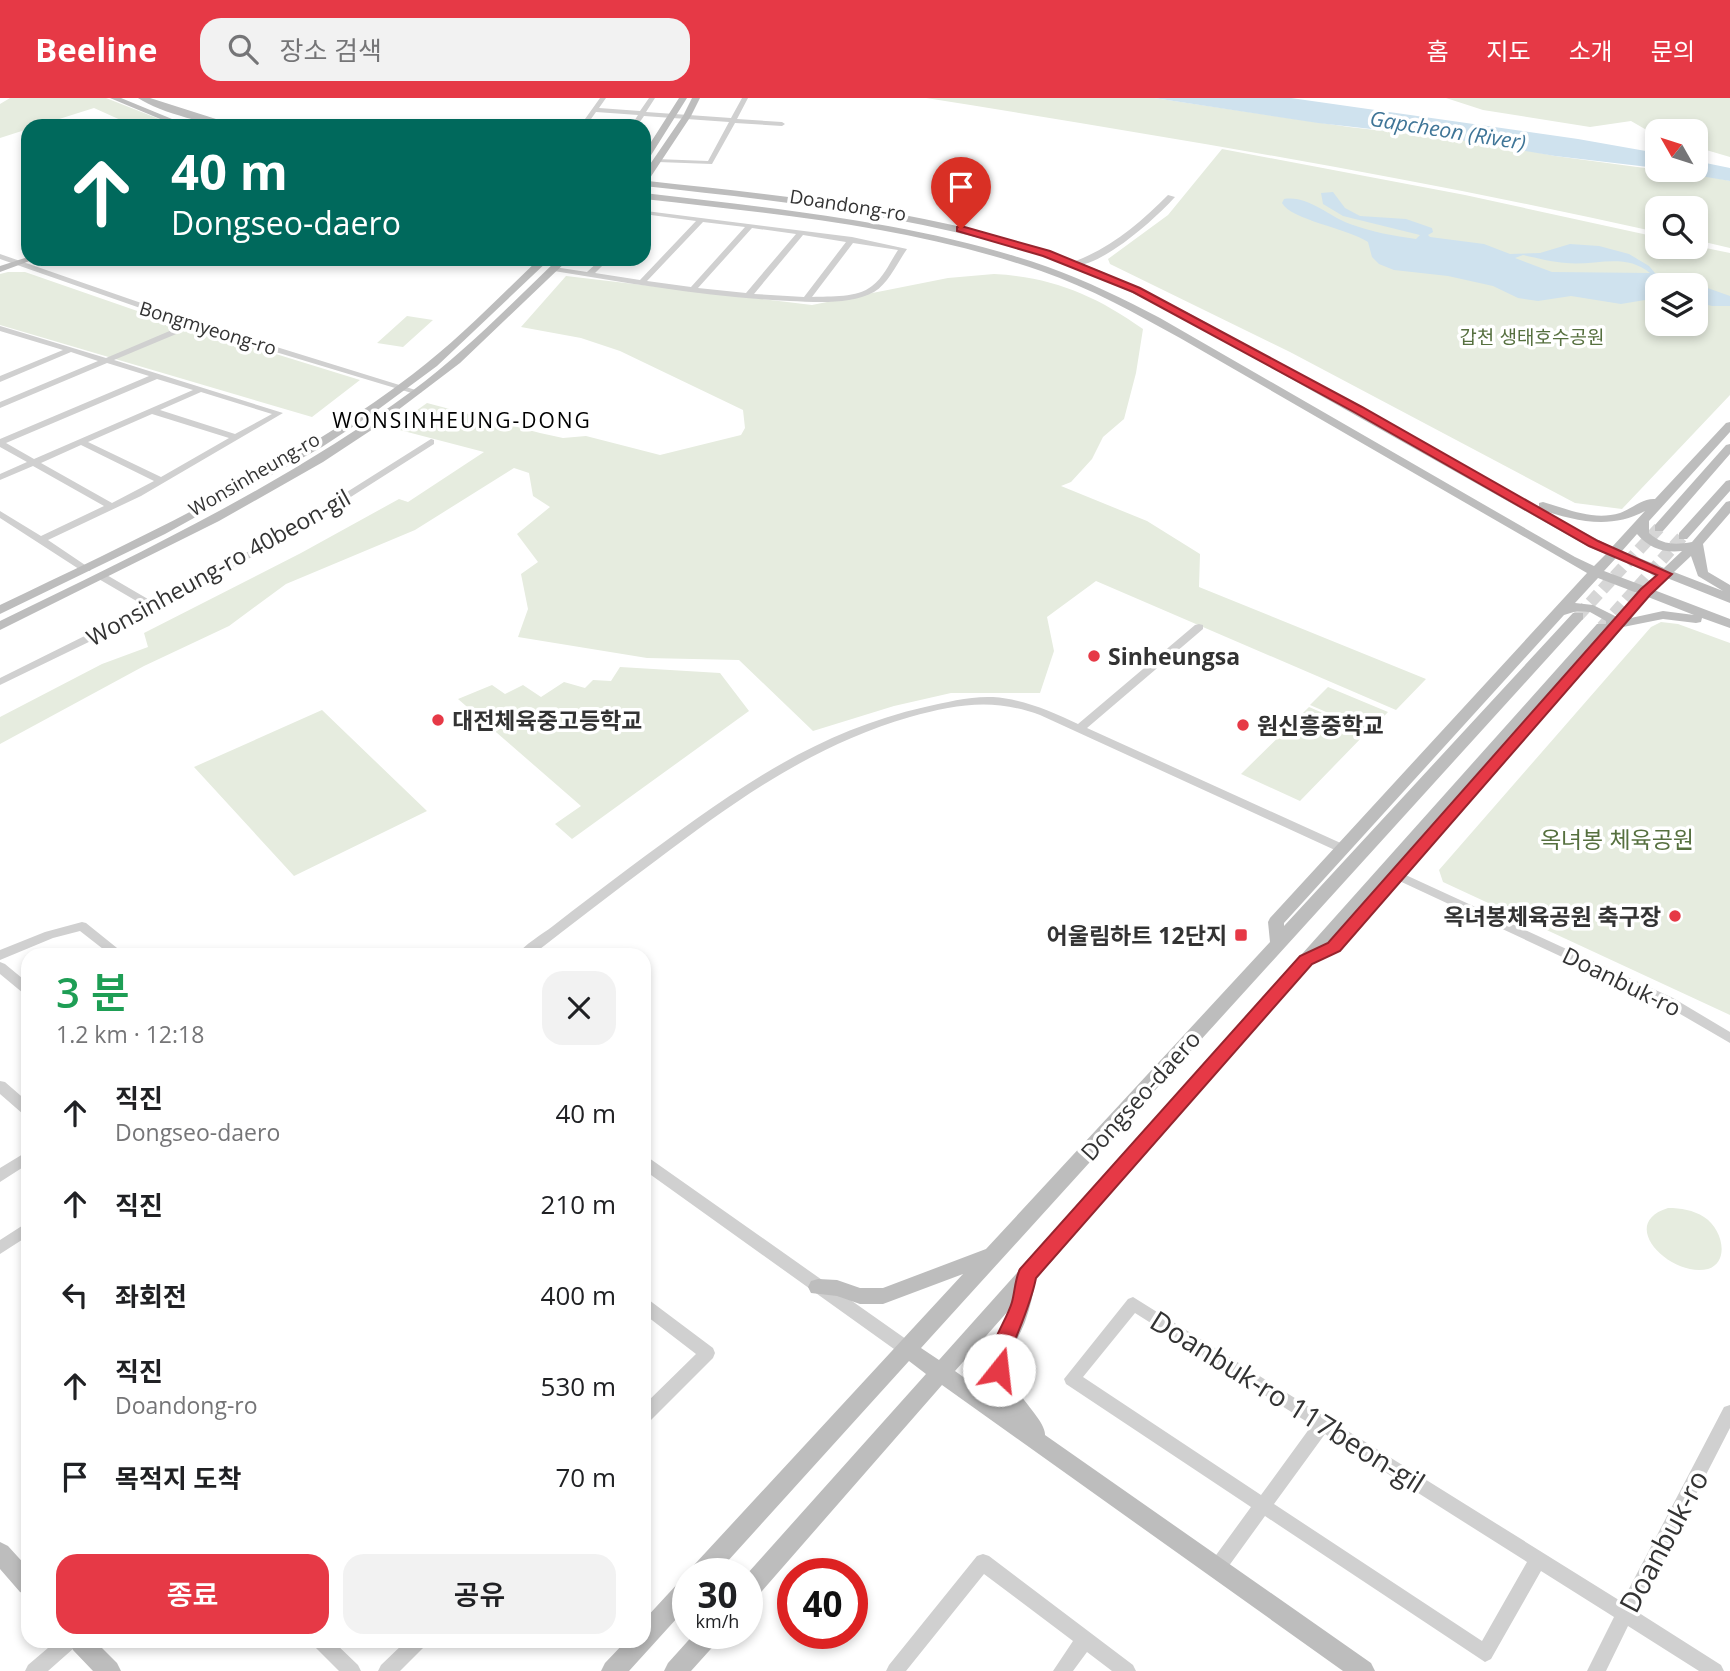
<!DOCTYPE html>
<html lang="ko">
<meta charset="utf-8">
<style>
body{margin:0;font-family:"Open Sans","Noto Sans KR",sans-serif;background:#f2f2f2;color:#202124;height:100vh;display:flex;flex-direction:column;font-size:26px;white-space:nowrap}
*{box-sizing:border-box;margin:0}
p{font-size:23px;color:#757577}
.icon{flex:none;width:38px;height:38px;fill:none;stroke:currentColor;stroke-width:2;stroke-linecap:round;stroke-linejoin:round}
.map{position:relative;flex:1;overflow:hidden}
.details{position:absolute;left:21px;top:850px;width:630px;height:700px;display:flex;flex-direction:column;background:#fff;border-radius:21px;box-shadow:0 4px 10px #0003}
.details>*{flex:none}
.guide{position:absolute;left:21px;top:21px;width:630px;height:147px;border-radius:21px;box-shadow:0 4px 10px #0003;background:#00695c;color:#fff;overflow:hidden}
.needle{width:46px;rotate:309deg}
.tools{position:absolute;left:1645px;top:21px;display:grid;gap:14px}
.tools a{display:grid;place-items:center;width:63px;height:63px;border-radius:14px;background:#fff;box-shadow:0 4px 10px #0003;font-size:35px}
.speed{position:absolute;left:672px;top:1460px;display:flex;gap:14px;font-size:35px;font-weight:700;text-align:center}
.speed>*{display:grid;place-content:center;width:91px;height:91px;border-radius:50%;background:#fff;box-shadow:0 4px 10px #0003;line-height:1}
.speed small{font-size:18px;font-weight:400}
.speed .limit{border:10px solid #d22;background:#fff;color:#111}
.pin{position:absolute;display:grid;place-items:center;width:60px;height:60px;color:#fff;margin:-72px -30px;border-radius:50% 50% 50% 0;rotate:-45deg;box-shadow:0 0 7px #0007}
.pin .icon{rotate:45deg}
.me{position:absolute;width:77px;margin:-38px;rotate:16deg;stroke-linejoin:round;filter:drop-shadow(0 0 5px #0008)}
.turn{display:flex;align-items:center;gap:24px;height:147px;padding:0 35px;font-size:32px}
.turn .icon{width:91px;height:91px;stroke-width:2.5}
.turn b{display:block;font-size:49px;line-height:60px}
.round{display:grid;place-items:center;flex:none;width:74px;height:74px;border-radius:21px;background:#f2f2f2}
.summary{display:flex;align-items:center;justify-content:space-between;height:119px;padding:0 35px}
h1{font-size:42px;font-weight:600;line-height:52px;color:#1e9e55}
.primary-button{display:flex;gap:14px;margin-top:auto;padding:14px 35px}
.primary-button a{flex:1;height:80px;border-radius:21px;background:#e63946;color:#fff;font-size:28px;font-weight:600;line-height:80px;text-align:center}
.primary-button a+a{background:#f2f2f2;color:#202124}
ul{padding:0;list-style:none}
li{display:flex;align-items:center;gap:21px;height:91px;padding:0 35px}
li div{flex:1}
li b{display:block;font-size:26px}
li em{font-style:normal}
header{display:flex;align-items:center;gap:42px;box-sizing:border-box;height:98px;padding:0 35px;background:#e63946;color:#fff}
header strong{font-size:33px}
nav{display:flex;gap:38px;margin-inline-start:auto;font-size:24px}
.search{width:490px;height:63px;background:#f2f2f2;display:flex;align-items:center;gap:18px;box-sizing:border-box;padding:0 24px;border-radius:21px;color:#757577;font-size:26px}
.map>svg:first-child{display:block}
.green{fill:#e6ecdf;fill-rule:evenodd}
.water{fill:#cfe2ee;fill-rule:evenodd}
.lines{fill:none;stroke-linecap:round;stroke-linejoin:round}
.secondary-tunnel{stroke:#d6d6d6;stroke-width:12;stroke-dasharray:12 6;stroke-linecap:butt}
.street{fill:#d0d0d0;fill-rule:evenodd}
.secondary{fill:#bdbdbd;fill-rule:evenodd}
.route{fill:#e63946;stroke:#96252e;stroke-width:2}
.poi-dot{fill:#e63946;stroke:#fff;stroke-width:2.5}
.labels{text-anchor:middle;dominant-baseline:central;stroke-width:7;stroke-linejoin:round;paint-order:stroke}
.far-street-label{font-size:19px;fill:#333;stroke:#fff}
.far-park-label{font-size:19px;fill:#56703f;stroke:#fff}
.far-water-label{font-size:21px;font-style:italic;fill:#3f7597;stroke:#fff}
.far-quarter-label{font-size:21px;letter-spacing:2px;fill:#000;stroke:#fff}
.street-label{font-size:23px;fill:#333;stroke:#fff}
.poi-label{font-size:23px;font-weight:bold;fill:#333;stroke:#fff;text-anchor:start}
.park-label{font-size:23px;fill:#56703f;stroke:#fff}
.near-street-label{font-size:28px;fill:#333;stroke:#fff}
</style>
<header>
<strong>Beeline</strong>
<div class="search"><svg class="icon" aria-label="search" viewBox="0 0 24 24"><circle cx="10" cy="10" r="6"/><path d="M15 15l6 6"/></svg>장소 검색</div>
<nav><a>홈</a><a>지도</a><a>소개</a><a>문의</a></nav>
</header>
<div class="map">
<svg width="1730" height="1573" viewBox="0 0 1730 1573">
<rect width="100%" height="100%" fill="#fff"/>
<!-- green -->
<path class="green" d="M10 0H106L177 28H134L94 10 37 28H28V31L0 40V6Z
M926 0H1154L1349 29 1490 45 1555 58 1712 79 1730 83V150L1696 142V110H1657V134C1415 80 1171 39 926 0Z
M1446 0H1730V59L1696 49V33H1657V38L1631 23 1590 29 1483 12Z
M1222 51 1465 97 1657 139V149L1696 148 1730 155V297L1622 411 1575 405 1290 254 1110 166 1108 161 1168 117ZM1657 187H1696V226H1657Z
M8 174H25L146 216 360 282 312 319 0 227V176Z
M994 176C1052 179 1095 197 1143 231L1136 275 1124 321 1103 339 1092 361 1071 384 1061 388 1147 423 1200 456 1199 489 1426 581 1396 612 1096 483 1047 519 1054 553 1040 595H951L894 608 813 633 739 562 647 560 518 539 528 511 521 476 538 464 517 436 550 409 533 398 529 375 514 370 415 432 286 486 229 528 144 568 0 646V619L102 566 148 549 144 535 301 455 399 401 408 404 484 354 392 330 427 305 540 335 563 340 586 338 660 357 741 337 745 330 743 312 620 253 581 240 521 229 566 178 812 207 948 180Z
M407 218 433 222 403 249 377 245Z
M1661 524 1678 526 1730 545V917L1443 784 1439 772 1651 529Z
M620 569 720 575 749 613 572 741 555 726 581 708 458 601 492 587 505 596 523 587 541 599 564 584 585 590 593 582 611 583Z
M1328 589 1388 614 1370 633 1310 607Z
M1309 609 1367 634 1300 703 1241 676Z
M322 612 427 713 294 778 194 669Z
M1668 1110C1681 1110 1693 1112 1704 1119 1723 1131 1730 1164 1708 1171 1671 1180 1616 1126 1668 1110Z"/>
<!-- water -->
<path class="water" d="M1154 0H1291L1578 41 1657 55V70L1555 58 1442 39 1318 25Z
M1696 63 1730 70V83L1665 72H1696Z
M1333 94 1345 110 1360 118 1406 121 1432 130 1433 134 1428 137 1430 139 1484 146 1510 156 1540 155 1570 146 1599 148 1629 156 1649 168 1655 175 1685 182 1730 198V208H1712L1696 204V187H1657V200L1621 206 1571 198 1538 203 1518 200 1493 188 1448 178 1394 172 1379 166 1372 159 1368 144C1347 130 1291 122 1282 105L1284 101C1308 97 1328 118 1350 126 1372 134 1394 138 1416 141L1420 137 1343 118 1323 106 1321 95ZM1523 157C1537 160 1552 164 1566 165 1595 168 1625 154 1650 175L1552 174 1515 160Z"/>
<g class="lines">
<!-- secondary-tunnel -->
<path class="secondary-tunnel" d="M1578 518 1659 430
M1602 529 1683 438"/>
<!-- street -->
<path class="street" d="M600 0H606L599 10 640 13 649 0H655L646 14 731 20 742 0H748L737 21 782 24 785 26 782 28 735 25 712 66 658 64 655 62 656 61 708 63 729 24 644 18 637 28H631L638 17 596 14 586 28H580Z
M1168 97 1175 99C1155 121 1103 168 1073 168V164C1111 150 1140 125 1168 97Z
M646 113 852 139 907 151C897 165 889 185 874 194 850 207 816 204 790 203 710 199 632 186 554 173L550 171 554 169 587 174 601 161H609L595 175 640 182 696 123 651 117 644 123V116ZM703 124 745 129 691 189 647 183ZM752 130 796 136 746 195 698 190ZM803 137 846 144 804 199 754 196ZM853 145 898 152C890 164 884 179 872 188 857 200 831 198 812 199Z
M0 156 196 224 422 294 415 296 193 229 114 262 283 315 141 398 48 442 91 471 90 473H82L0 420V413L41 438 104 408 33 368 0 382V376L27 364 0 349V341L149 278 107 265 0 310V304L98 263 71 254 0 284V278L63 252 0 233V228L106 260 186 226 0 161ZM157 281 193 292 34 361 6 345ZM201 294 272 316 235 336 160 312ZM152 316 229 340 161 379 88 344ZM81 347 154 383 112 405 41 365Z
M431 341 434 342V346L280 444 128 525 0 587V580L145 508 97 480V476H105L153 504 274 440Z
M1199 526 1203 527V531L1087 630 1345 747 1347 750 1345 753H1337L1040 617C994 600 957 606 910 619 813 647 738 701 658 761 615 793 573 825 531 858H516C525 846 541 837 553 828 578 808 604 789 629 770 722 701 809 635 925 609 947 604 970 598 993 599 1023 601 1051 613 1078 626L1195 527Z
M1397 773 1673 900 1730 934V945L1663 906 1393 780 1391 777 1393 774Z
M82 824 86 825 127 858H112L80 833 53 840 0 862V852L45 834Z
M0 864 5 866 28 885V897L23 895 0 876Z
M0 983 5 984 28 1004V1017L23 1016 0 996Z
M28 1053V1066L0 1084V1070Z
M644 1058 649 1060 913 1246 915 1251 913 1256 907 1258 901 1256 644 1072Z
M28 1124V1138L0 1156V1142Z
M1133 1199 1622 1504 1724 1309 1730 1307V1330L1636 1513 1721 1567 1724 1573H1699L1628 1528 1606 1573H1587L1614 1519 1541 1473 1491 1561 1485 1564 1265 1418 1223 1476 1217 1478 1211 1476 1208 1470 1211 1464 1251 1409 1066 1286 1064 1281 1128 1201ZM1135 1215 1312 1327 1261 1397 1083 1279ZM1325 1336 1527 1464 1482 1543 1274 1406Z
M644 1200 649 1202 713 1250 715 1255 713 1260 650 1323 644 1325V1307L696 1256 644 1216Z
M983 1456 989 1458 1133 1567 1136 1573H1112L1087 1554 1073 1573H1053L1073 1543 984 1476 906 1573H886L889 1567 977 1458Z
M55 1544H77L74 1550 48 1573H25L28 1567Z
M313 1544H334L358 1567 361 1573H339L316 1550Z
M405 1544H426L423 1550 400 1573H378L381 1567Z"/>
<!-- secondary -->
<path class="secondary" d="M110 0H121L189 28H177Z
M138 0H150L238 28C211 28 161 15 138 0Z
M679 0H687L648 62 644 65V55Z
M692 0H700L691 18 648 83C784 98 922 111 1053 155 1135 183 1210 226 1285 269 1370 316 1454 363 1539 410V405L1543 404C1568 411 1593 423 1620 415 1631 411 1643 400 1655 401L1726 325 1730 324V334L1649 423V435C1662 447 1675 447 1692 444L1726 404 1730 403V415L1703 446 1708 474 1730 487V496L1727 495 1730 496V505L1667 480 1654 492 1730 521V530L1702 520 1701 524 1696 525 1663 521 1623 529 1604 552H1594L1592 549 1596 544 1504 648 1512 649 1514 652 1512 655 1340 853 1314 864 1036 1181C1033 1196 1030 1210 1025 1224 1018 1242 1006 1256 1010 1276 1015 1298 1046 1322 1045 1337L1371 1565 1375 1573H1343L942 1287 755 1501 747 1504V1476L926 1276 909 1263 717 1475H691L694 1467 963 1176 883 1206H860L837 1198 811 1195 808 1189 811 1183 818 1181 837 1182 860 1190H883L986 1151 1270 844 1268 824 1270 820 1587 475 1180 240C1135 215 1090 190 1041 173 914 129 777 116 644 101V95C780 111 919 124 1048 169 1087 183 1124 201 1160 220L1575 459 1594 468 1606 456 1589 449 1183 220C1138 197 1091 174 1042 158 913 116 778 103 644 88V75L683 18ZM1539 411C1575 423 1610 432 1645 413L1612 449ZM1637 436C1649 450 1663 455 1682 453L1664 470 1622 453ZM1691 458 1698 478 1723 493 1674 474ZM1616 460 1657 476 1644 488 1604 473ZM1598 480 1637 495 1617 519 1593 507 1575 505ZM1648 499 1694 517 1663 513 1631 520ZM1577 513 1590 514 1606 523V526H1597L939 1262 921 1250 1583 521V515H1573L1284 828V825L1564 517ZM1009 1212C996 1255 977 1260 1002 1307L955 1273Z
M28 159V161H35L0 174V168Z
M539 161H550L437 268 372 316 322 349 165 436 0 516V507C142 439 287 372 413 276 459 241 498 200 539 161Z
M558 161H569L460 265 373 331 323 364 219 423 0 532V523C142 454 285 386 412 293 465 254 511 206 558 161Z
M1730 346V356L1663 433H1655V427L1726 347Z
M1730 382V393L1687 441H1679V435L1726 383Z
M0 1444 8 1448 28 1470V1497L20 1494 0 1471Z
M688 1480V1508L629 1573H601L605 1565 625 1544H644V1522L680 1483Z
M695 1535H721L718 1543 691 1573H664L668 1565Z
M70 1544H96L117 1565 121 1573H93L73 1552Z"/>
</g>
<!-- route -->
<path class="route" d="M961 128 1050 153 1140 190 1362 309 1598 443 1672 476 1650 497 1340 853 1312 866 1036 1180C1031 1205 1021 1226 1012 1250 1009 1259 1010 1269 1006 1278L999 1281 992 1278C981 1254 1006 1226 1012 1204 1015 1193 1015 1181 1020 1171L1300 858 1328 845 1641 491 1657 477 1589 448 1354 314 1133 194 1043 158 957 133V129Z"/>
<!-- markers -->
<g class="poi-dot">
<circle cx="1094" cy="558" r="7"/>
<circle cx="438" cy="622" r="7"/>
<circle cx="1243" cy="627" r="7"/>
<circle cx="1675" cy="818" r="7"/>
<rect x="1234" y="830" width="14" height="14" rx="3.5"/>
</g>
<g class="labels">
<!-- far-street labels -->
<g class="far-street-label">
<text transform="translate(848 107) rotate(9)">Doandong-ro</text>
<text transform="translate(208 230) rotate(17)">Bongmyeong-ro</text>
<text transform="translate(254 376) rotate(-30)">Wonsinheung-ro</text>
</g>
<!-- far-park labels -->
<g class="far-park-label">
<text x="1532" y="239">갑천 생태호수공원</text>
</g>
<!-- far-water labels -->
<g class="far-water-label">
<text transform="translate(1448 32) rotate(9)">Gapcheon (River)</text>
</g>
<!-- far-quarter labels -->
<g class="far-quarter-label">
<text x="462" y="322">WONSINHEUNG-DONG</text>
</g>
<!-- street labels -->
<g class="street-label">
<text transform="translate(218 469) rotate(-29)">Wonsinheung-ro 40beon-gil</text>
<text transform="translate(1622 883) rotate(26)">Doanbuk-ro</text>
<text transform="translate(1140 997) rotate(-48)">Dongseo-daero</text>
</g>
<!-- poi labels -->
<g class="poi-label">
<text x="1108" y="558">Sinheungsa</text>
<text x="452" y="622">대전체육중고등학교</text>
<text x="1257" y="627">원신흥중학교</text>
<text x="1661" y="818" text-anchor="end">옥녀봉체육공원 축구장</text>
<text x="1227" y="837" text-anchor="end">어울림하트 12단지</text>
</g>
<!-- park labels -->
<g class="park-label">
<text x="1617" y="741">옥녀봉 체육공원</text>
</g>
<!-- near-street labels -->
<g class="near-street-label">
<text transform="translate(1288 1303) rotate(32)">Doanbuk-ro 117beon-gil</text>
<text transform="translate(1663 1443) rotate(-62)">Doanbuk-ro</text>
</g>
</g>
</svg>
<div class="tools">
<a><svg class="needle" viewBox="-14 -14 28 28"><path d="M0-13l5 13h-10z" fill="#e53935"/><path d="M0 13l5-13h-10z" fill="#757577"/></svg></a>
<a><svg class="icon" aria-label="search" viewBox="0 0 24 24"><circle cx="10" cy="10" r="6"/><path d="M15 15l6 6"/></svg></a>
<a><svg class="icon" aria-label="layers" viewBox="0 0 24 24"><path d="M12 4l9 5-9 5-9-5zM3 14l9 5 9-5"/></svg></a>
</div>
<div class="speed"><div>30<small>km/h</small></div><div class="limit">40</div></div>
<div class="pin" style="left:961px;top:131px;background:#d93025"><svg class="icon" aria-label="arrive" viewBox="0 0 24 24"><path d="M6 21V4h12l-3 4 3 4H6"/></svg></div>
<svg class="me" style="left:999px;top:1272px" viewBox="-20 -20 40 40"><circle r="19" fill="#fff"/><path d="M0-13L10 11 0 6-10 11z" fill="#e63946"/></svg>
<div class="guide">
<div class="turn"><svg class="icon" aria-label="ahead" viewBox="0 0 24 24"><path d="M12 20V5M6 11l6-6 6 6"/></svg><div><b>40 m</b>Dongseo-daero</div></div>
</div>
<section class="details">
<div class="summary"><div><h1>3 분</h1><p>1.2 km · 12:18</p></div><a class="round"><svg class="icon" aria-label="close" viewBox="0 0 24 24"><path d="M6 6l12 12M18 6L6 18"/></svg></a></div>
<ul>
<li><svg class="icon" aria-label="ahead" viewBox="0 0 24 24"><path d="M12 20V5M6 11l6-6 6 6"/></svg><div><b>직진</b><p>Dongseo-daero</p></div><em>40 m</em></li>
<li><svg class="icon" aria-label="ahead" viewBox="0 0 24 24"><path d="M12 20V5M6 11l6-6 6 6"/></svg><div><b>직진</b></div><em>210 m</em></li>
<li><svg class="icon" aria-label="left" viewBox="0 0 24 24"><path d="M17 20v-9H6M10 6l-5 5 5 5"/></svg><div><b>좌회전</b></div><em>400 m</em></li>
<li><svg class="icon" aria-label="ahead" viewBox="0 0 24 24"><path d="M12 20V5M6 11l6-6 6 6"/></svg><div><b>직진</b><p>Doandong-ro</p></div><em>530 m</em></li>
<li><svg class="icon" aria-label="arrive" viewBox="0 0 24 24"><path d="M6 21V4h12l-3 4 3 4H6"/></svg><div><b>목적지 도착</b></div><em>70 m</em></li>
</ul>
<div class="primary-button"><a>종료</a><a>공유</a></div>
</section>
</div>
